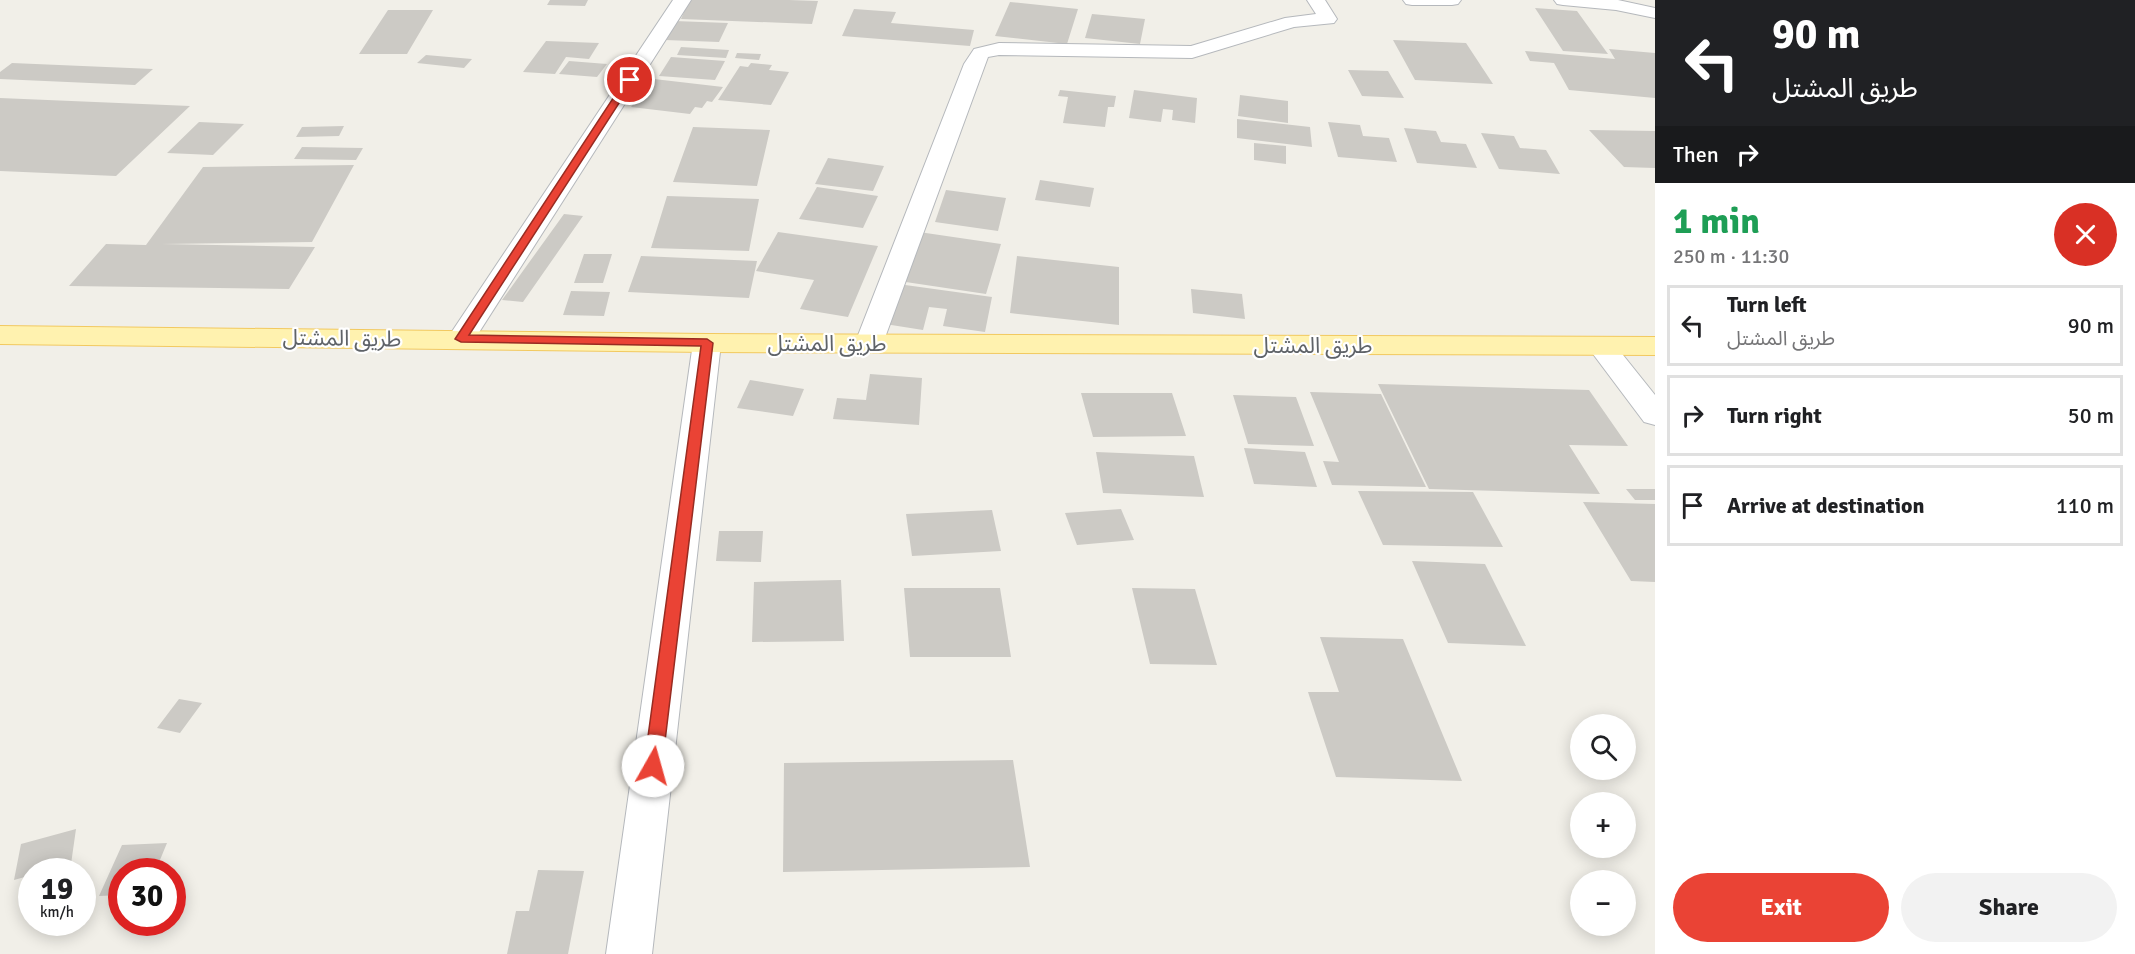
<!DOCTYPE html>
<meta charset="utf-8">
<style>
body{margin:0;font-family:Signika,"Noto Sans Arabic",sans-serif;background:#f2f2f2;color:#202124;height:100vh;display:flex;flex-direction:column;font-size:22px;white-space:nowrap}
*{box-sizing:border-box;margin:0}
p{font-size:20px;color:#757577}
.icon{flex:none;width:33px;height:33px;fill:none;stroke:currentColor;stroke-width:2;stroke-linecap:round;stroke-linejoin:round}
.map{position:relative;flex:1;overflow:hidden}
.sheet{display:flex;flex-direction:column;background:#fff;width:480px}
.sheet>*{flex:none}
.guide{background:#202124;color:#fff;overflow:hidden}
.fabs{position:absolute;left:1570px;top:714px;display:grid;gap:12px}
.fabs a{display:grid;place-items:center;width:66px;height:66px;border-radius:50%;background:#fff;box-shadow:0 3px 15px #0003;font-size:30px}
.speed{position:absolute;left:18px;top:858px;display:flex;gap:12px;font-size:30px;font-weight:700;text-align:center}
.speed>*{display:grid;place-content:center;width:78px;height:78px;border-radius:50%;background:#fff;box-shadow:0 3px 15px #0003;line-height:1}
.speed small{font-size:15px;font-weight:400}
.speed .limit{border:9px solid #d22;background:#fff;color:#111}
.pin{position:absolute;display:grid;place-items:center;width:51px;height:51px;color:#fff;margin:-26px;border:3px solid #fff;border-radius:50%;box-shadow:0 2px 6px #0007}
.me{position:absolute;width:66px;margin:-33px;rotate:7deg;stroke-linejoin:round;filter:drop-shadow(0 0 4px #0008)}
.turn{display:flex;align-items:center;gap:21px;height:126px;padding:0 18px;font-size:27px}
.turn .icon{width:78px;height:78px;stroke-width:2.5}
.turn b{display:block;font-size:42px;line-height:51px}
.then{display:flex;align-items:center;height:57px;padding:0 18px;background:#0003;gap:12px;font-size:22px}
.round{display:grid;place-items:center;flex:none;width:63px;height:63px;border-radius:32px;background:#f2f2f2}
.headline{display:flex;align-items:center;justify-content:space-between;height:102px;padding:0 18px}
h1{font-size:36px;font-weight:700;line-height:45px;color:#1e9e55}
.action{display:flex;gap:12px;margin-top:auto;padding:12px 18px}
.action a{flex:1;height:69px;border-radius:36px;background:#ea4335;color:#fff;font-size:24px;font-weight:700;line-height:69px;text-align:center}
.action a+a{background:#f2f2f2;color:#202124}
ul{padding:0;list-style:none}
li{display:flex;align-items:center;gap:18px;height:81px;margin:0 12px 9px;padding:0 6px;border:3px solid #e0e0e0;border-radius:0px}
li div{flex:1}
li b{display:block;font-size:22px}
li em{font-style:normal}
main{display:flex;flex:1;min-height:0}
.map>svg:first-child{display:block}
.building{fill:#cccac5}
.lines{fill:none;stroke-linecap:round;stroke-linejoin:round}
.street-casing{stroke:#b5b8bc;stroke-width:2}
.primary-casing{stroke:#f2c960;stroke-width:2}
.street{fill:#fff;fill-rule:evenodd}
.primary{fill:#fff2af;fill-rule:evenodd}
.route{fill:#ea4335;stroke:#982c22;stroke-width:1.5}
.labels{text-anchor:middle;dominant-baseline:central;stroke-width:4.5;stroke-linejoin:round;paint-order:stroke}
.street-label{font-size:22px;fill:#5f6368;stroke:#fff}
</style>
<main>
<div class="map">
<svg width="1655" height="954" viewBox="0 0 1655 954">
<rect width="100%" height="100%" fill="#f1efe8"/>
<!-- building -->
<path class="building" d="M550 0H588L585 6 547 5Z
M689 0H789L818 1 812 24 681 19Z
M1010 2 1078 9 1067 44 995 36Z
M1535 8 1577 11 1608 54 1563 51Z
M854 9 896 12 891 23 974 30 970 46 842 36Z
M388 10H433L407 54H359Z
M1092 14 1145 19 1140 44 1085 38Z
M674 21 728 23 719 42 665 40Z
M1393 40 1466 43 1493 84 1415 80Z
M546 41 599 43 589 59 566 57 555 74 523 72Z
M681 47 729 50 726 58 677 55Z
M1609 49 1655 53V98L1569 90 1554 63 1530 61 1525 51 1615 59Z
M737 53 761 54 759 60 735 58Z
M426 55 472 59 464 68 417 63Z
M671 57 725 61 715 80 659 76Z
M569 61 607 64 597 77 559 74Z
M12 63 153 69 135 85 0 79V72Z
M751 63 772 65 769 70 789 72 771 105 718 100 740 66 748 67Z
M1348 70 1388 71 1404 98 1362 96Z
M654 79 723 87 712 102 707 101 702 108 695 107 690 114 631 107Z
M1060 90 1116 96 1114 107H1108L1105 127 1063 123 1068 97 1058 96Z
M1134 90 1197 98 1195 123 1172 120 1173 110 1163 109 1161 122 1129 118Z
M1240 95 1288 101V123L1238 116Z
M0 98 190 106 116 176 0 171Z
M1237 119 1310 127 1312 147 1237 138Z
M199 122 244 124 213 155 167 153Z
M1328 122 1360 125 1363 136 1389 138 1397 162 1338 157Z
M344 126 339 136 296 137 302 127Z
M693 127 770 130 757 186 673 182Z
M1404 128 1436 131 1441 142 1466 144 1477 168 1417 163Z
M1589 130 1655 131V168L1624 167Z
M1481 133 1514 136 1520 148 1546 150 1560 174 1499 169Z
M1254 143 1286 146V164L1254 160Z
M302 147 363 148 356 160 294 159Z
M828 158 884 166 873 191 815 184Z
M354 165 312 242 162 244 315 247 289 289 69 286 106 244 146 245 203 167Z
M1040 180 1094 188 1090 207 1035 200Z
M817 187 878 196 863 228 799 219Z
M946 190 1006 198 998 231 935 222Z
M667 196 759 199 749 251 651 248Z
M564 214 583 216 523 302 502 300Z
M778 232 878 246 848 317 800 309 814 280 756 271Z
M919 232 1001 244 986 294 899 281Z
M584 254H612L603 283H574Z
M641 256 757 261 749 298 628 292Z
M1017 256 1119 267V325L1010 313Z
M898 284 992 297 985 332 943 326 947 309 929 307 923 330 885 324Z
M1191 289 1242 294 1245 319 1193 313Z
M571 291 610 292 604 316 563 315Z
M870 374 922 378 919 425 833 419 837 398 866 400Z
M750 380 804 389 793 416 737 408Z
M1378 384 1589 390 1628 446 1569 445 1600 494 1429 489Z
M1310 392 1381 394 1426 487 1332 485 1323 461 1339 462Z
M1081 393H1172L1186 436 1093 437Z
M1233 395 1296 397 1314 446 1248 444Z
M1244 448 1305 452 1317 487 1254 484Z
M1096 452 1194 456 1204 497 1103 493Z
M1626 489H1655V500H1635Z
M1358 491 1473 492 1503 547 1383 545Z
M1583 502 1655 504V582L1631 581Z
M1121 509 1134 540 1077 545 1065 513Z
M992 510 1001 551 912 556 906 514Z
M719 531H763L761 562 716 561Z
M1412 561 1485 564 1526 646 1448 643Z
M841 580 844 641 752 642 754 582Z
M904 588H1000L1011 657H910Z
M1132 588 1195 589 1217 665 1150 664Z
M1320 637 1403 639 1462 781 1336 777 1308 692H1339Z
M179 699 202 703 180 733 157 728Z
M1013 760 1030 867 783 872 784 763Z
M76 829 71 864 43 872H32V875L14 880 21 844Z
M167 843 155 872H122V895L99 896 122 845Z
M538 870 584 871 568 954H507L516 911H529Z"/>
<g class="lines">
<!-- street casing -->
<g class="street-casing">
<path id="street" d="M673 0H691L471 345 461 347 451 345 447 339Z
M1307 0H1325L1337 19 1334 23 1294 27 1192 58 999 55 988 57 883 343 879 349 869 351 859 349 855 343 964 64 974 49 999 43 1191 46 1285 18 1316 14Z
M1403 0H1461L1458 4 1452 5H1412L1406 4Z
M1554 0H1618L1655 8V18L1616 10 1563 5 1557 4Z
M707 335 717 337 721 343 652 954H606L693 343 697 337Z
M1601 338 1611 340 1655 395V425L1644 422 1587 346 1591 340Z"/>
</g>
<!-- primary casing -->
<g class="primary-casing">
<path id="primary" d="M0 326 707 334 1655 337V355L707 352 0 344Z"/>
</g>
<!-- street -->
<use href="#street" class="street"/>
<!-- primary -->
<use href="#primary" class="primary"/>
</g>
<!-- route -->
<path class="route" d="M630 77 634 80 469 335 707 339 713 343 662 766 659 771 653 773 647 771 644 766 701 346 461 342 455 339 625 80Z"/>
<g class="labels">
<!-- street labels -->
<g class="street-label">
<text transform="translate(342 338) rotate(1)">طريق المشتل</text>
<text x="827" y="343">طريق المشتل</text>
<text x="1313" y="345">طريق المشتل</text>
</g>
</g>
</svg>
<div class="fabs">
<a><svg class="icon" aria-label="search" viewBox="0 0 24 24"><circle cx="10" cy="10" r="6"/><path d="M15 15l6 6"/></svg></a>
<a>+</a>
<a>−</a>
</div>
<div class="speed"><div>19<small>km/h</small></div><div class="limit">30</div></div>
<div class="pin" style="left:630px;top:80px;background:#d93025"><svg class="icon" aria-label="arrive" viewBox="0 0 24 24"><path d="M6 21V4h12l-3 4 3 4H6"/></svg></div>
<svg class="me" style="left:653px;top:766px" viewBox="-20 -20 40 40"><circle r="19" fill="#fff"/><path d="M0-13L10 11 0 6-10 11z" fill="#ea4335"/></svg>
</div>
<section class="sheet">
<div class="guide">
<div class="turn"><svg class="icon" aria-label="left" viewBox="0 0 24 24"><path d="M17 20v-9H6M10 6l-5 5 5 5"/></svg><div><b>90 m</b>طريق المشتل</div></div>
<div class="then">Then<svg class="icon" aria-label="right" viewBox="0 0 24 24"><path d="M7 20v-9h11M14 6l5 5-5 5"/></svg></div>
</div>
<div class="headline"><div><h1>1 min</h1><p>250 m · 11:30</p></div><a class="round" style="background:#d93025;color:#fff"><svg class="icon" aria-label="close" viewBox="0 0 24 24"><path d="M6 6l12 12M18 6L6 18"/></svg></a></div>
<ul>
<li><svg class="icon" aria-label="left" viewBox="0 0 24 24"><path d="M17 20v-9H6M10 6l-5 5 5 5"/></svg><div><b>Turn left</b><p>طريق المشتل</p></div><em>90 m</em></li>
<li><svg class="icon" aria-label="right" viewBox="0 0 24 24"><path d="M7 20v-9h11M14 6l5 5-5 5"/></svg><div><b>Turn right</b></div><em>50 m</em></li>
<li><svg class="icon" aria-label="arrive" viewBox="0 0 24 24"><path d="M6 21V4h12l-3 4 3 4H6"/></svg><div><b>Arrive at destination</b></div><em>110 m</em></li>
</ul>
<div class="action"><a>Exit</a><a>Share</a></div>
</section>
</main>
